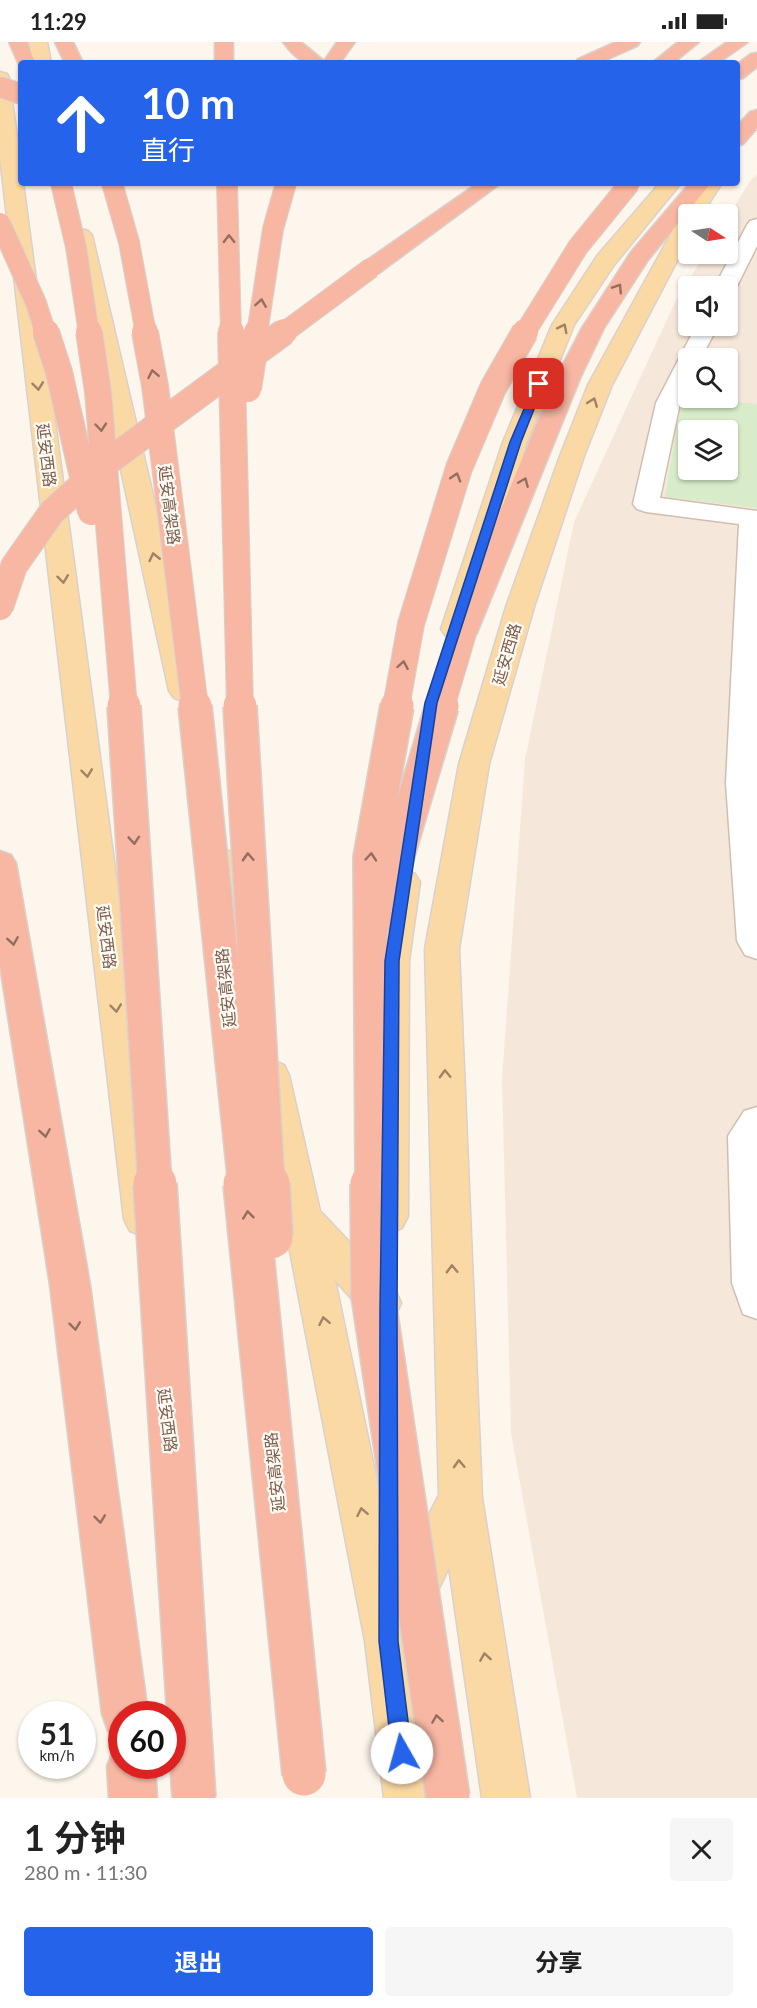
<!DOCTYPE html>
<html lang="zh">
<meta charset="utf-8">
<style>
body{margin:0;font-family:Lato,"Noto Sans SC",sans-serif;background:#f6f6f6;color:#222;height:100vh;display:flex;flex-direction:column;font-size:22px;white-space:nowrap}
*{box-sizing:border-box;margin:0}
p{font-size:20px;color:#767676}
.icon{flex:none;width:33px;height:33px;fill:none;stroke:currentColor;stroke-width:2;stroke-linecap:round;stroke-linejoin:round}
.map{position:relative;height:1756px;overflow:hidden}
.side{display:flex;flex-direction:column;background:#fff;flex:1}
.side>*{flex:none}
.banner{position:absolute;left:18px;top:18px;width:722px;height:126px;border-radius:6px;box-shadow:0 2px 4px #0004;background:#2563eb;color:#fff;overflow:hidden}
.needle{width:39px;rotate:102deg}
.controls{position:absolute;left:678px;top:162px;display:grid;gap:12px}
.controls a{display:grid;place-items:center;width:60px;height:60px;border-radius:6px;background:#fff;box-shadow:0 2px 4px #0004;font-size:30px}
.speed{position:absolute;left:18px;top:1659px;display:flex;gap:12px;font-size:30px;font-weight:700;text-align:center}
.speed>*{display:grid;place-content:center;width:78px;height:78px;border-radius:50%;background:#fff;box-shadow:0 2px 4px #0004;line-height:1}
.speed small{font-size:15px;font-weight:400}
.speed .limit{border:9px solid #d22;background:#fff;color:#111}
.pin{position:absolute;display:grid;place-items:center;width:51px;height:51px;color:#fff;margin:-26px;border-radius:12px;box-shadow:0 3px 9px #0006}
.me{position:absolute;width:66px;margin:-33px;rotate:353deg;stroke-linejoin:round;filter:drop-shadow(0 0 4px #0008)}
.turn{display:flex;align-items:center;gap:21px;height:126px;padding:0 24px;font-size:27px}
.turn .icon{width:78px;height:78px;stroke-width:2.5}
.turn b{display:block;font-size:42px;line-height:51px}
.round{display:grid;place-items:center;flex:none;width:63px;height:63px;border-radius:6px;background:#f6f6f6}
.overview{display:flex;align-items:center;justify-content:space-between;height:102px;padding:0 24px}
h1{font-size:36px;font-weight:700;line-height:45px}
.primary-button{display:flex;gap:12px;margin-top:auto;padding:12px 24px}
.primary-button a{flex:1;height:69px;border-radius:6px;background:#2563eb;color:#fff;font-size:24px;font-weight:700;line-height:69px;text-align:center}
.primary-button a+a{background:#f6f6f6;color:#222}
.status{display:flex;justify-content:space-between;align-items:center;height:42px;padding:0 30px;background:#fff;direction:ltr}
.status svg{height:16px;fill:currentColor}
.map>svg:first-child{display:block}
.residential{fill:#f5e8da;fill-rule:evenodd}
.green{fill:#d8ecc9;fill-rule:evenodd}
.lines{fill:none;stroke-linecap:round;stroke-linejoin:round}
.minor-casing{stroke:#d1beb0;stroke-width:3}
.major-casing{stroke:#dad1cd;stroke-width:3}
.highway-casing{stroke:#dad1cd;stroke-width:3}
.minor{fill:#fff;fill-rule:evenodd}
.major{fill:#fbd9a5;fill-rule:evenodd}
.highway{fill:#f7b7a3;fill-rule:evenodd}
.highway-bridge-far3-casing{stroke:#dad1cd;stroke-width:22;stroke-linecap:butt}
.highway-bridge-far2-casing{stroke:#dad1cd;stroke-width:28;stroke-linecap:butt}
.highway-bridge-far1-casing{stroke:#dad1cd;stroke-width:36;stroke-linecap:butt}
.highway-bridge-casing{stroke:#dad1cd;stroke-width:46;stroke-linecap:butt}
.highway-bridge-far3{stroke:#f7b7a3;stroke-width:20}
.highway-bridge-far2{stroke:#f7b7a3;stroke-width:26}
.highway-bridge-far1{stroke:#f7b7a3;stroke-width:33}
.highway-bridge{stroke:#f7b7a3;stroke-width:43}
.oneway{stroke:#936e5e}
.oneway2{stroke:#a18267}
.route{fill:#2563eb;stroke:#184099;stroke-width:1.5}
.labels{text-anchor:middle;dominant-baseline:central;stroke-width:4.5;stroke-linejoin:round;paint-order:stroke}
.street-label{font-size:16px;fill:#7a5c4d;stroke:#fffaf3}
</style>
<div class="status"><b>11:29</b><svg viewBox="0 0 49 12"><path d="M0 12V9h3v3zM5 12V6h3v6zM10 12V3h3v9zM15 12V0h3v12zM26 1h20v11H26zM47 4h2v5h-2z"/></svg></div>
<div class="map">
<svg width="757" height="1756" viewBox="0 0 757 1756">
<rect width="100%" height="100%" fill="#fdf6ec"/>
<!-- residential -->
<path class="residential" d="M757 132V1756H577L511 1391 502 1037 525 717 574 480 675 260 705 212H728V175L750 139ZM688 244H728V284H688ZM688 316H728V356H688ZM688 388H728V428H688Z"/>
<!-- green -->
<path class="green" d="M682 354 757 362V466L665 455ZM688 388H728V428H688Z"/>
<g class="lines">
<!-- minor casing -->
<g class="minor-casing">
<path id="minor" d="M757 177V204L737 244 734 249 728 250V244H715L747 183 750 179Z
M696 284H718L701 316H688V343L680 361 660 456 757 469V917L745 913 737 899 726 741 739 482 646 470 637 467 633 462 656 361Z
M757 1065V1277L743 1272 732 1241 728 1094 744 1069Z"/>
</g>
<!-- major casing -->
<g class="major-casing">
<path id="major" d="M29 0H47L51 21H33Z
M0 30 7 32 9 36 21 124V141H23L162 1177 156 1189 143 1194 130 1189 124 1177 0 115Z
M660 141H681L614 223 574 283 527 400 469 587 465 593 455 596 445 593 441 587 503 400 552 283 597 214Z
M702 141H722L702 172H688V198L612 343 584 414 534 565 489 722 459 907 482 1456 530 1756H482L449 1525 430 1565 414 1571 404 1567 411 1599 432 1756H384L365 1599 284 1178 253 1033 258 1023 271 1018 284 1023 289 1033 320 1169 395 1248 401 1261 395 1274 381 1279 367 1274 335 1238 397 1535 439 1453 425 907 459 722 506 565 560 414 588 343 678 179 683 174 682 172Z
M81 187 88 189 92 193 199 649 194 656 184 659 174 656 169 649 70 193 74 189Z
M223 807 234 811 239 819 263 924 258 933 246 937 234 933 229 924 207 819 212 811Z
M404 828 415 832 420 840 409 919 408 1174 402 1186 389 1191 376 1186 370 1174 375 919 388 840 393 832Z"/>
</g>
<!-- highway casing -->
<g class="highway-casing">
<path id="highway" d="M9 0H27L35 21H21L20 25Z
M55 0H73L83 21H65Z
M215 0H233V21H215Z
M283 0H301L324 19 337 0H355L340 21C311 21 301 26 283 0Z
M616 0H640L637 4 599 21H575L578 17Z
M678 0H699L673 21H652Z
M727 0H748L718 21H697Z
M757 11V25L743 36 736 37V23L751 12Z
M757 68V86L743 102 736 104V85L750 70Z
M478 141H501L379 231 371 233 363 231 360 226 363 221Z
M690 141H711L648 218 604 286 581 334 477 591 473 597 463 600 453 597 449 591 557 334 582 286 631 210Z
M0 809 11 813 16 821 90 1243 148 1672H122V1694L108 1689 102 1672 50 1243 0 923Z
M122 1704V1724H155L157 1756H109L107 1724 114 1707Z"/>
</g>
<!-- minor -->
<use href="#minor" class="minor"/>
<!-- major -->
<use href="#major" class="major"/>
<!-- highway -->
<use href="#highway" class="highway"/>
<!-- highway-bridge-far3 casing -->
<g class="highway-bridge-far3-casing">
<path id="highway-bridge-far3" d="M0 45 21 52
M61 141 76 205 89 292
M112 141 129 200 146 292
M227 141 231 292
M0 181 36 261 46 292
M257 292 273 187 286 141
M282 292 371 226
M524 292 578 205 630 141"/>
</g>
<!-- highway-bridge-far2 casing -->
<g class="highway-bridge-far2-casing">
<path id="highway-bridge-far2" d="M46 290 59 330 91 470
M89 290 98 350 124 665
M145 290 155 344 195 665
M231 290 240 665
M248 347 257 290
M0 565 14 524 52 470 109 419 284 290
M396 665 411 582 459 426 493 346 525 290
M441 665 463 591"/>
</g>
<!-- highway-bridge-far1 casing -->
<g class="highway-bridge-far1-casing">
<path id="highway-bridge-far1" d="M124 664 155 1143
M195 664 245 1143
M240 664 268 1143
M387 872 390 839 442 664
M372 1143 370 816 397 664"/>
</g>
<!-- highway-bridge casing -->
<g class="highway-bridge-casing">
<path id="highway-bridge" d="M155 1142 194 1756
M245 1142 304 1732
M268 1142 271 1195
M372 1142 373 1253 448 1756"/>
</g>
<!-- highway-bridge-far3 -->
<use href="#highway-bridge-far3" class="highway-bridge-far3"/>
<!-- highway-bridge-far2 -->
<use href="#highway-bridge-far2" class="highway-bridge-far2"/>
<!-- highway-bridge-far1 -->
<use href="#highway-bridge-far1" class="highway-bridge-far1"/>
<!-- highway-bridge -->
<use href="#highway-bridge" class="highway-bridge"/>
</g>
<!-- one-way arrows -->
<defs><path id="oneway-chevron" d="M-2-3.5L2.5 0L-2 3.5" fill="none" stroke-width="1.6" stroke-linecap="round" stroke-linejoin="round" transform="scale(1.5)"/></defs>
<g class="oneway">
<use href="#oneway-chevron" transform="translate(229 197) rotate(-91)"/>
<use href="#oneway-chevron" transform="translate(618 246) rotate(-57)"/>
<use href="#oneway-chevron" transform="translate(261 261) rotate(-81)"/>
<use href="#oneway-chevron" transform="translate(153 332) rotate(-101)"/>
<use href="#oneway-chevron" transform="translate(101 385) rotate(85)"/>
<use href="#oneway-chevron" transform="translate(456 435) rotate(-73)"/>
<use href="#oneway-chevron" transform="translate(524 440) rotate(-67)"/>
<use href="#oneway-chevron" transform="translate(403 623) rotate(-80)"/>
<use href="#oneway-chevron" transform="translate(134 798) rotate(86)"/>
<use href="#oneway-chevron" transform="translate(248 815) rotate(-93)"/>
<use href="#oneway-chevron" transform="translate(371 815) rotate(-85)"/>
<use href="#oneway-chevron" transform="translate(13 899) rotate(81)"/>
<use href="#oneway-chevron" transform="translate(45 1091) rotate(81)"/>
<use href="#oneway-chevron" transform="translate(248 1173) rotate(-96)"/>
<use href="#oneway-chevron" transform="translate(75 1284) rotate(83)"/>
<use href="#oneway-chevron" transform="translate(100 1477) rotate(83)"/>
<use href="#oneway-chevron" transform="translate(437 1677) rotate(-99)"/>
</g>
<g class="oneway2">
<use href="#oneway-chevron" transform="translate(563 286) rotate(-63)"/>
<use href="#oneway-chevron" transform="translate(38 344) rotate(83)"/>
<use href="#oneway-chevron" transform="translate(593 360) rotate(-69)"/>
<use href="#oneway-chevron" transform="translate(154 515) rotate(-103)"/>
<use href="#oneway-chevron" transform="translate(63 537) rotate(83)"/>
<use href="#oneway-chevron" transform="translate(87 731) rotate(83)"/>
<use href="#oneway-chevron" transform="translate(116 966) rotate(83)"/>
<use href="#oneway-chevron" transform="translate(445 1032) rotate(-92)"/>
<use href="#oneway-chevron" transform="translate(452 1227) rotate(-92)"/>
<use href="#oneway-chevron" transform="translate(324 1279) rotate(-101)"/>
<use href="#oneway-chevron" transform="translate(459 1422) rotate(-92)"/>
<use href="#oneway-chevron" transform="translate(362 1470) rotate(-101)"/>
<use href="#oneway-chevron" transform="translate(485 1615) rotate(-99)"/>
</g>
<!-- route -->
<path class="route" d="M536 339 544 342 521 400 437 661 399 919 397 1269 398 1599 412 1711 409 1718 402 1721 395 1718 392 1711 379 1599 380 1269 385 919 425 661 510 400Z"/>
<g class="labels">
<!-- street labels -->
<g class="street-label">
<text transform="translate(47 413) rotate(83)">延安西路</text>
<text transform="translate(170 463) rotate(83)">延安高架路</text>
<text transform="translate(506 612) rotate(-74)">延安西路</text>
<text transform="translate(107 895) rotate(83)">延安西路</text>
<text transform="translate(225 946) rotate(-96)">延安高架路</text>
<text transform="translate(168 1378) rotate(83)">延安西路</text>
<text transform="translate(274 1430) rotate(-96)">延安高架路</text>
</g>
</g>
</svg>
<div class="controls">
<a><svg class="needle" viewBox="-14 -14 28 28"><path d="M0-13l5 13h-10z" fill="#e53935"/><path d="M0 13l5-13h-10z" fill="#767676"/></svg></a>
<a><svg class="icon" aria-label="sound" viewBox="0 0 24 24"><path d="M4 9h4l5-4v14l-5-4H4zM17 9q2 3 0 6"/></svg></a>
<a><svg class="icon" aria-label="search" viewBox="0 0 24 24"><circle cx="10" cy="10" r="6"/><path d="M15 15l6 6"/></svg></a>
<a><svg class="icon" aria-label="layers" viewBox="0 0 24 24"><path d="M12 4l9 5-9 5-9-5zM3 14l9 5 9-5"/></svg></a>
</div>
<div class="speed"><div>51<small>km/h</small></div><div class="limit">60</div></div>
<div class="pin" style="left:539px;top:342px;background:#d93025"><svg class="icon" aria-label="arrive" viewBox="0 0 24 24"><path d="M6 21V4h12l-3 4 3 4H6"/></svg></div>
<svg class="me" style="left:402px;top:1711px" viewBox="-20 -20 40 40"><circle r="19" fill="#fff"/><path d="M0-13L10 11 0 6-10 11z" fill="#2563eb"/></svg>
<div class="banner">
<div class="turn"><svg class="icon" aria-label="ahead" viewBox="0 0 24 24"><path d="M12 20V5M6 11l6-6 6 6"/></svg><div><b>10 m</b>直行</div></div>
</div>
</div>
<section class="side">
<div class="overview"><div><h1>1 分钟</h1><p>280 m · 11:30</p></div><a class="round"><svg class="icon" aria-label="close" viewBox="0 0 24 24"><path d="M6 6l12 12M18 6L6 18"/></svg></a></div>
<div class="primary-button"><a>退出</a><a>分享</a></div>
</section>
